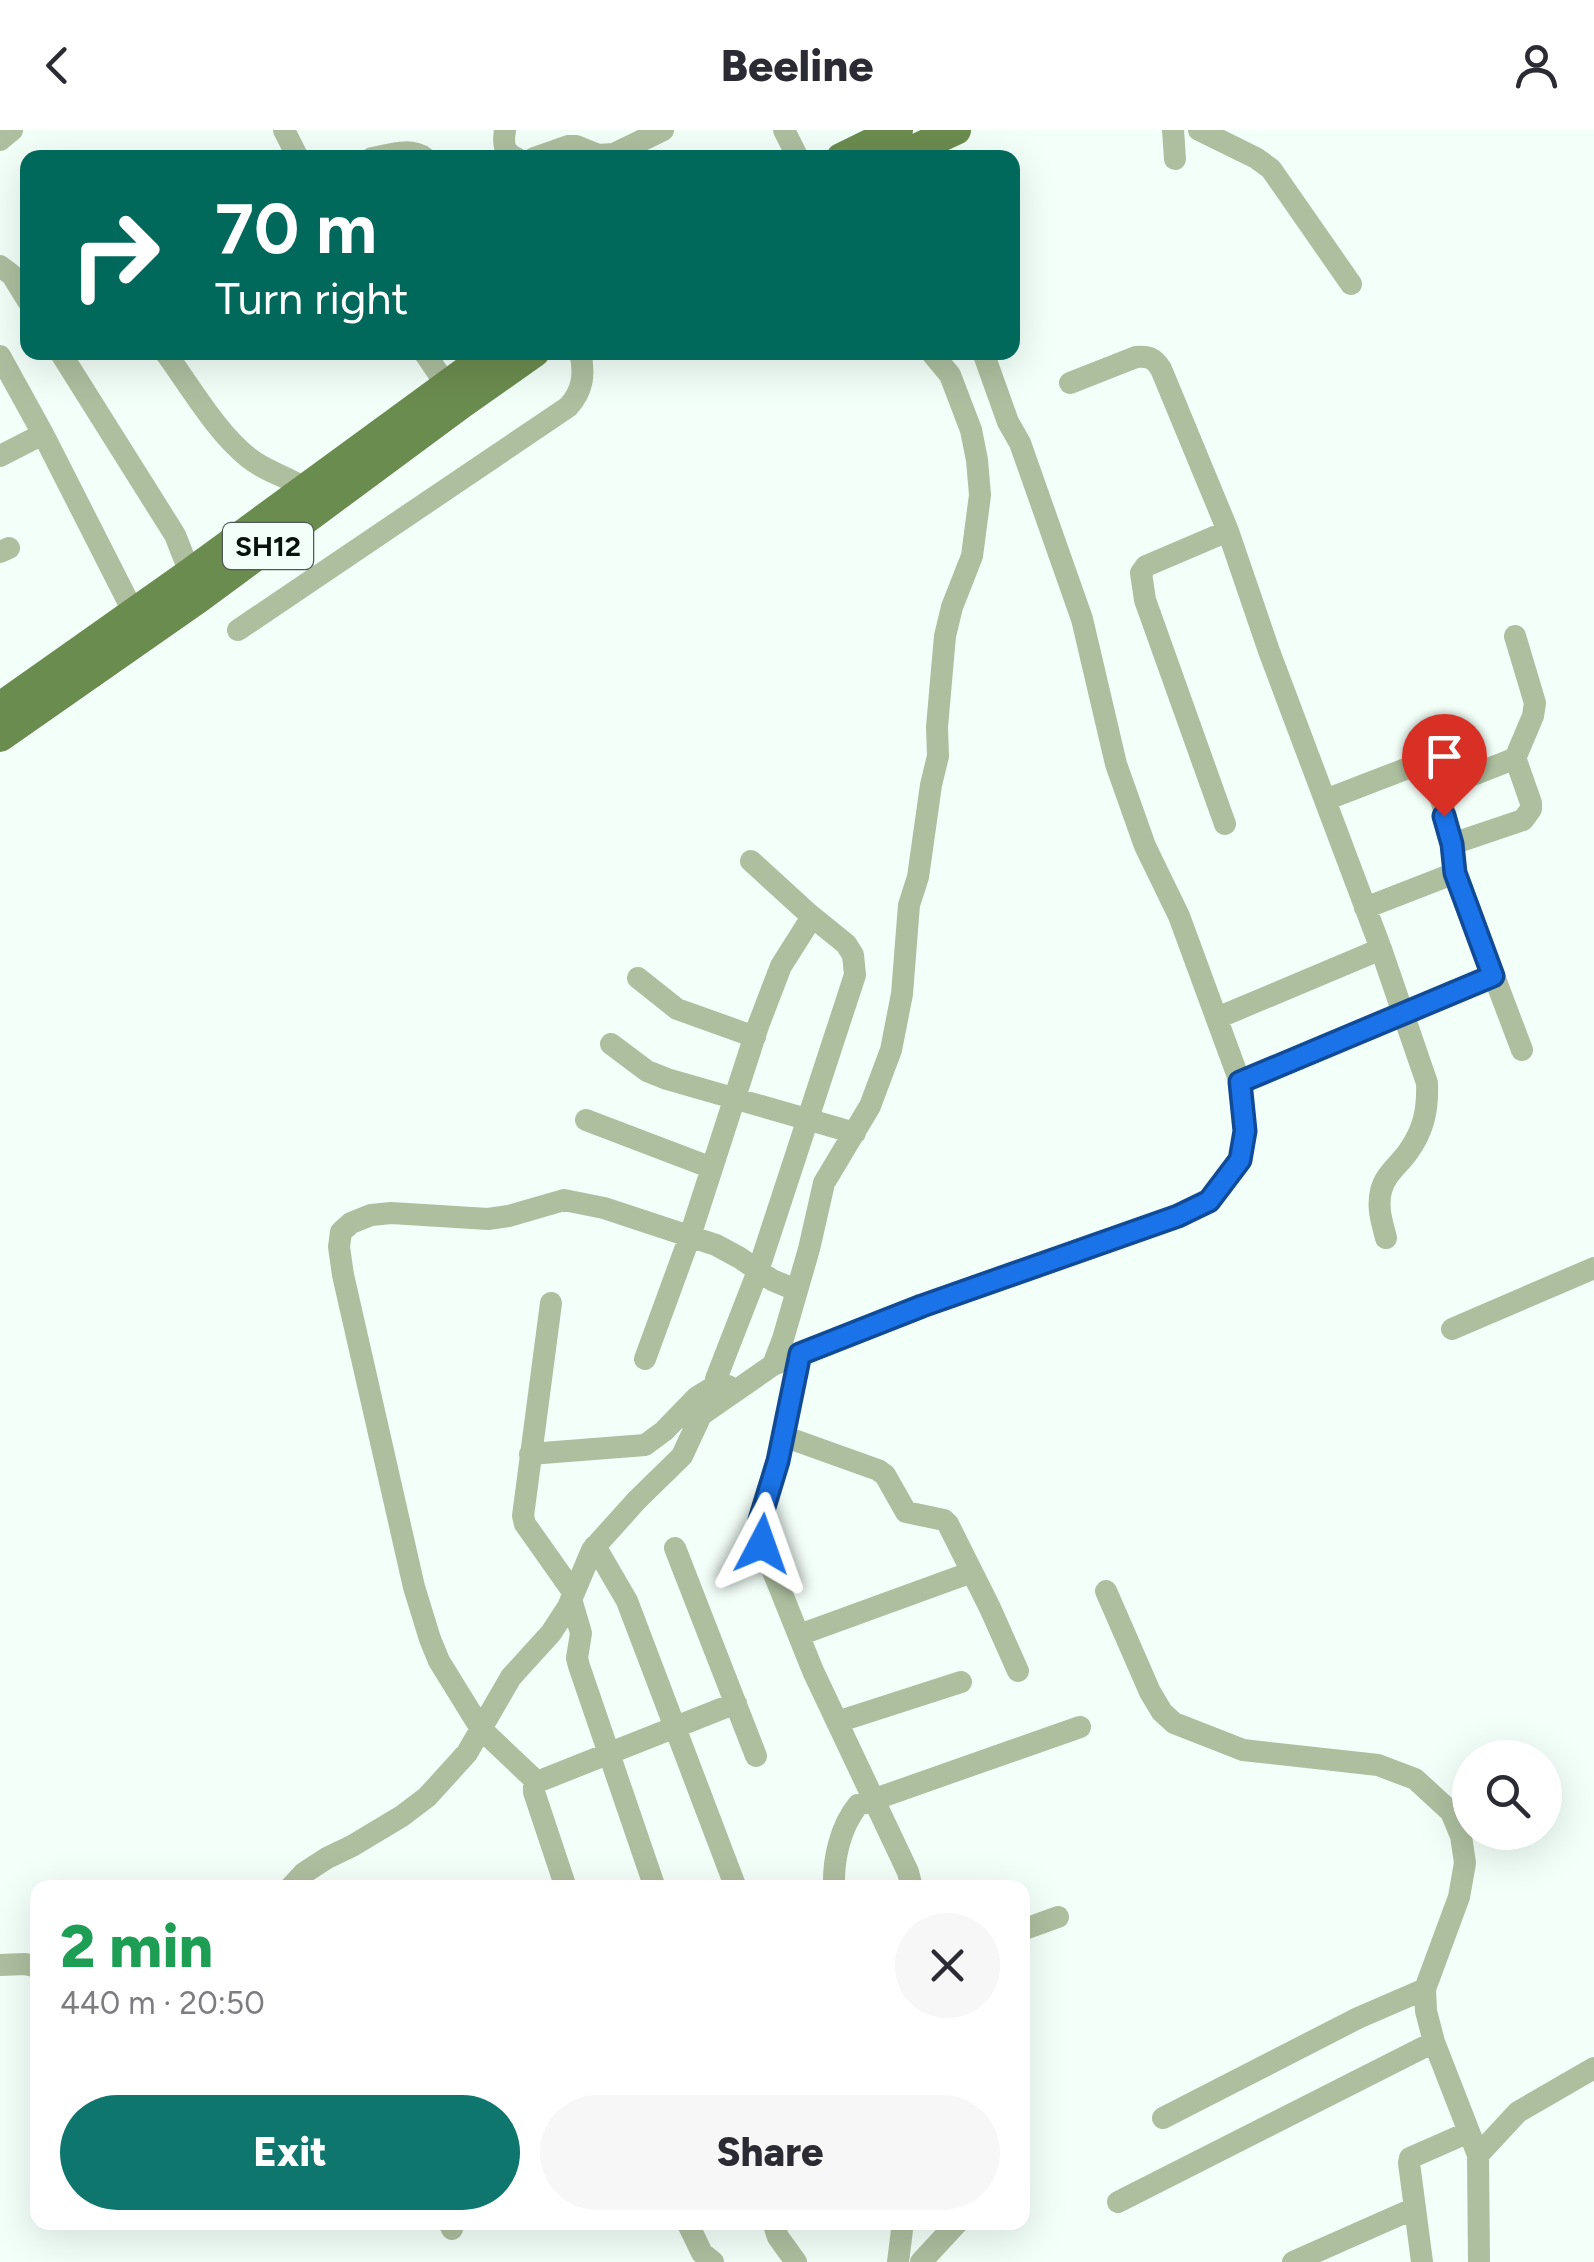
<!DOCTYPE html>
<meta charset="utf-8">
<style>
body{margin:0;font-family:Figtree,sans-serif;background:#f7f7f7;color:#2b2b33;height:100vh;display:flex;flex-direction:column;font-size:38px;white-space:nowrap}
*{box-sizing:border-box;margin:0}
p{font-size:32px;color:#7c7c81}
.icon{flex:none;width:55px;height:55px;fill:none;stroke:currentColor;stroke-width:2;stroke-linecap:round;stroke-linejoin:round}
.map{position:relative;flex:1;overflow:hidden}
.drawer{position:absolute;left:30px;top:1750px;width:1000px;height:350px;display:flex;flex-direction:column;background:#fff;border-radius:20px;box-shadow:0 10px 40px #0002}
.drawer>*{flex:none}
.top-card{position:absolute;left:20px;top:20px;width:1000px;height:210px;border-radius:20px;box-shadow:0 10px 40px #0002;background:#00695c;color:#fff;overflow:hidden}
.fabs{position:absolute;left:1452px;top:1610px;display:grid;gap:20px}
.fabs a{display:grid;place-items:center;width:110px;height:110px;border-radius:50%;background:#fff;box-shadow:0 10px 40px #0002;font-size:50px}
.pin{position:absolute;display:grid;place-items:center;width:85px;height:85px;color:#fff;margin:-102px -42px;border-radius:50% 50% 50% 0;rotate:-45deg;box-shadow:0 0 10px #0007}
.pin .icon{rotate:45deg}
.me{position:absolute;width:110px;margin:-55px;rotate:4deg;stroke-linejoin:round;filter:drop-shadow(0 0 8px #0008)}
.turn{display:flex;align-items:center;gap:35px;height:210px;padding:0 30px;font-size:45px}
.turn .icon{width:130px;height:130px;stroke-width:2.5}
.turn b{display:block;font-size:70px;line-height:85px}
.round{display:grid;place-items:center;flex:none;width:105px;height:105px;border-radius:52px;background:#f7f7f7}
.summary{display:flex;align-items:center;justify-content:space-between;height:170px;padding:0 30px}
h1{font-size:60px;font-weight:800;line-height:75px;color:#1e9e55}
.action{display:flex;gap:20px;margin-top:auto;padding:20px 30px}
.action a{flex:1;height:115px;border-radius:60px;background:#0f766e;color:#fff;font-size:40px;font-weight:800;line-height:115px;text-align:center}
.action a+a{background:#f7f7f7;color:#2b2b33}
header{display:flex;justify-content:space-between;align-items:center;height:130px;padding:0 30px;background:#fff;font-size:45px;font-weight:800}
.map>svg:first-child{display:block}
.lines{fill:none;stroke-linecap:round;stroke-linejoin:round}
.minor{stroke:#adbf9f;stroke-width:22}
.major{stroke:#6b8c4f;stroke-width:30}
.route-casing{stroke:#114b97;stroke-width:25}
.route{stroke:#1a73e8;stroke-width:18}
.labels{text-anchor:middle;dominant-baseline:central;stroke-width:8;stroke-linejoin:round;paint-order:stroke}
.shield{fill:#f3fff9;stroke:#4e5954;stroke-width:2.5}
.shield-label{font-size:28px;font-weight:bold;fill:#07120d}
</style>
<header><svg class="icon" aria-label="back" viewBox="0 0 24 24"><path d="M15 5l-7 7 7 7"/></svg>Beeline<svg class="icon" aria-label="person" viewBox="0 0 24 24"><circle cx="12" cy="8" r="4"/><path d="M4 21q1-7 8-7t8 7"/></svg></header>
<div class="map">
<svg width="1594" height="2132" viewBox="0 0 1594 2132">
<rect width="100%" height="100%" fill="#f3fff9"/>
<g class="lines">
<!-- minor -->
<path class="minor" d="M284 0 298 28
M505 0C503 13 503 22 516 28
M784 0 798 28
M1173 0 1175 29
M1199 0 1256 28 1271 39 1351 154
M0 10 12 0
M372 28C389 25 410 17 425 28
M534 28 568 16H576L598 25 614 24 663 0
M0 136 12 145 28 171
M60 222 175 405 190 443
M165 222C190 256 216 302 249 328 266 342 287 346 304 358
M424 222 455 268
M0 226 43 304 139 493
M1070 253 1136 227C1149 226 1154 228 1161 239L1228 401 1269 521 1381 819 1427 953C1428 979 1424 1000 1408 1022 1399 1035 1385 1044 1381 1061 1377 1078 1382 1092 1386 1108
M0 326 43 304
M0 422 9 418
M238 500 568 277C583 261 585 244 580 222
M1514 631 1533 586 1535 573 1515 506
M1437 659 1511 630 1517 633 1531 673V679L1523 690 1452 714
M1325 670 1416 635 1428 638C1444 669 1452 708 1455 743L1522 920
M1225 694 1145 470 1141 443 1146 436 1228 401
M1365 778 1455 743
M638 848 677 879 755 907
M1217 888 1381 819
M611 914 647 941 667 949 855 1003
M1240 952 1493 846
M586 990 712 1038
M551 1173 523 1386 525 1394 573 1462
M1452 1199 1594 1138
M800 1224C793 1260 787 1296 777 1331 769 1360 756 1384 762 1414L813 1541 908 1742 912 1758
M645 1229 690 1106 758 896 781 836 812 787
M773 1235 922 1176 1178 1087 1209 1071 1241 1030 1245 1001 1240 952 1179 786 1145 716 1116 634 1082 489 1020 313 1008 292 983 222
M715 1258 716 1249 758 1141 855 845 853 825 846 814 809 784 751 731
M783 1306 878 1340 885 1345 906 1382 944 1390 948 1394 990 1478 1018 1541
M530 1324 645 1315 664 1301 697 1267 710 1259 728 1256
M595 1416 627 1471 736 1758
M675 1418 756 1626
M1106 1461 1150 1562 1162 1582 1174 1593 1243 1620 1378 1635 1415 1649 1451 1682 1461 1706 1465 1733 1459 1767 1425 1859 1426 1881 1434 1912 1478 2025 1479 2132
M571 1469 581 1503 577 1528 579 1536 655 1758
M799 1505 972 1442
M837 1592 961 1552
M537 1652 481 1599 439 1531 430 1509 414 1457 343 1145 339 1117 341 1102 351 1093 371 1085 391 1083 488 1089 509 1086 564 1070 604 1078 716 1115 740 1128 772 1150 796 1160
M290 1758 304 1743 327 1728 352 1716 402 1686 427 1667 448 1644 467 1623 511 1547 551 1503 568 1477 592 1420 637 1370 682 1326 701 1285 773 1235 783 1209 809 1119 824 1053 870 976 891 920 902 864 909 775 918 747 931 655 938 626 937 597 945 506 952 477 972 426 980 365 977 330 971 300 950 245 931 222
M566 1758 534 1662V1656L537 1652 736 1573
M834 1758C833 1730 840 1697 858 1675L1080 1597
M1022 1800 1058 1787
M0 1835 25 1834 38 1837
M1163 1988 1358 1888 1425 1859
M1478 2025 1518 1982 1594 1938
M1118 2072 1434 1912
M449 2092 452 2099
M687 2092 702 2123 713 2132
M773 2092 778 2107 796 2132
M898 2132 903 2092
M921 2132 958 2092
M1293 2132 1415 2078
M1422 2132 1409 2033 1410 2028 1469 2002"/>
<!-- major -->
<path class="major" d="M841 28 898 0
M896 28 956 0
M0 577 190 443 492 222
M0 607 199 468 460 275 535 222"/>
</g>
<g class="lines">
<!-- route casing -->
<g class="route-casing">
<path id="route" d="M762 1414 760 1390 778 1331 800 1224 922 1176 1178 1086 1209 1071 1240 1030 1245 1001 1240 952 1493 846 1455 743 1452 714 1444 686"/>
</g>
<!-- route -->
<use href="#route" class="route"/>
</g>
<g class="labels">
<!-- shield labels -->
<rect class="shield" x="223" y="393" width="90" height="46" rx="8"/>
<g class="shield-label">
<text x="268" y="416">SH12</text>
</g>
</g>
</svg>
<div class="fabs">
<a><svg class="icon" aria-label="search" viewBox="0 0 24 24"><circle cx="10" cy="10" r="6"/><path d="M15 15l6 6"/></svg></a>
</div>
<div class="pin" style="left:1444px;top:686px;background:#d93025"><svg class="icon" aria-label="arrive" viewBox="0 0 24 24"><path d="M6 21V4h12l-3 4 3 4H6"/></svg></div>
<svg class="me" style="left:762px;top:1414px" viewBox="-20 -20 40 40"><path d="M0-17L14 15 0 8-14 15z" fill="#1a73e8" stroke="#fff" stroke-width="4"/></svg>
<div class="top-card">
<div class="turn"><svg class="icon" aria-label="right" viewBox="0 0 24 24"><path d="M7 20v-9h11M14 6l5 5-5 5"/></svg><div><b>70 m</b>Turn right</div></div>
</div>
<section class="drawer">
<div class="summary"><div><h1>2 min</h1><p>440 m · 20:50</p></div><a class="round"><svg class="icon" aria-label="close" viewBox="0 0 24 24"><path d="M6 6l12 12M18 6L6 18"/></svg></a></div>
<div class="action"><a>Exit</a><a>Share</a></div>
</section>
</div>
